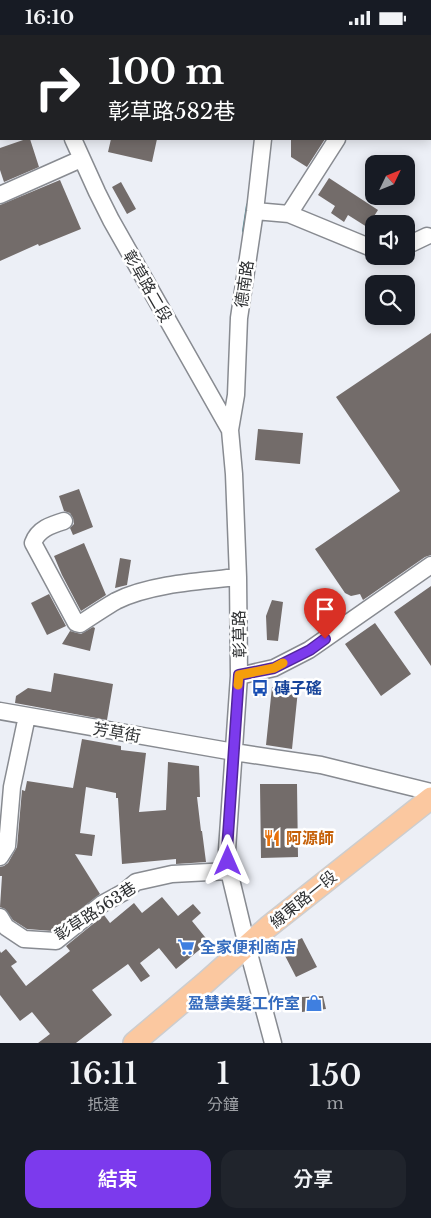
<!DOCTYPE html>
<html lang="zh-TW">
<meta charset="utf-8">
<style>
body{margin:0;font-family:"Libre Baskerville","Noto Sans TC",serif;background:#20242c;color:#f1f3f6;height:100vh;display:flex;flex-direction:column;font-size:19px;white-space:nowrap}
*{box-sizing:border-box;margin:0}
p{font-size:16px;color:#9ea1a6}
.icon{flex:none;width:28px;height:28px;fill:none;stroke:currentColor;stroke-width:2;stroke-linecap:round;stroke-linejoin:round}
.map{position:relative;height:1008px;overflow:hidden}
.sheet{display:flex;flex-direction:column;background:#171b24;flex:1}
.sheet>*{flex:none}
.hud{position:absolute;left:0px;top:0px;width:431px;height:105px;box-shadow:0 2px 12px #0003;background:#202124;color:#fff;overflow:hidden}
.needle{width:32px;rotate:47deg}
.fabs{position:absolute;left:365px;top:120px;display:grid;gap:10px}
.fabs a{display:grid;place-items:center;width:50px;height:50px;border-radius:10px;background:#171b24;box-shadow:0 2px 12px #0003;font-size:25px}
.pin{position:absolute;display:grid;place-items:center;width:42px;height:42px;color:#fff;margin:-51px -21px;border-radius:50% 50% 50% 0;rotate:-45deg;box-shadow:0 0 5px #0007}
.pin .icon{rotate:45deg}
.me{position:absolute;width:55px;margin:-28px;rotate:0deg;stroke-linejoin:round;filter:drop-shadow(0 0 4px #0008)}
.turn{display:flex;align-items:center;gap:18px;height:105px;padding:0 25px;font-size:22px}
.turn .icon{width:65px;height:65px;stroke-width:2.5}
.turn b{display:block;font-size:35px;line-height:42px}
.eta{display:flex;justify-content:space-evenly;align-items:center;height:85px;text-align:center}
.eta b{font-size:30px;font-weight:600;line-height:35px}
.button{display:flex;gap:10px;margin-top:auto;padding:10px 25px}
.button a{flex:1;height:58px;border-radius:15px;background:#7c3aed;color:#fff;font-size:20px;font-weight:600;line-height:58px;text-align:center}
.button a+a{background:#20242c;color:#f1f3f6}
.status{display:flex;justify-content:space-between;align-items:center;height:35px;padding:0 25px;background:#171b24;direction:ltr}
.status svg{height:14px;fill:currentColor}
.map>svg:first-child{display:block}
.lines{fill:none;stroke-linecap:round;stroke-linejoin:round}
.stream{stroke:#50929c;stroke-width:4}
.building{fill:#736c6a}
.minor-casing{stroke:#888b91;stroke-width:19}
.major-casing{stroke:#cdcdce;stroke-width:24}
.minor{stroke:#fff;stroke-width:16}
.major{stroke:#fbc8a0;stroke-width:21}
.route-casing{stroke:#51269a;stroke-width:12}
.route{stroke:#7c3aed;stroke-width:9}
.slow{stroke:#f59e0b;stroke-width:9}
.labels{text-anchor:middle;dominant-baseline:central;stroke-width:5;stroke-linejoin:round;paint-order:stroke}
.street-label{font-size:16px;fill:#2e3032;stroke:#fff}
.transit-label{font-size:16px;font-weight:bold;fill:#164399;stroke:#fff;text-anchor:start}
.food-label{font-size:16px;font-weight:bold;fill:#c56008;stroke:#fff;text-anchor:start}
.shop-label{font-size:16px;font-weight:bold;fill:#366cbe;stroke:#fff;text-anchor:start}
</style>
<div class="status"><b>16:10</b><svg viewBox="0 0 49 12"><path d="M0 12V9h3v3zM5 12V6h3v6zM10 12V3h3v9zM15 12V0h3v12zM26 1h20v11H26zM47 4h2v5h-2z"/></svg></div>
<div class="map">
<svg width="431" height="1008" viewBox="0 0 431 1008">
<rect width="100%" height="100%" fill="#eceff6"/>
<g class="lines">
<!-- stream -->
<path class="stream" d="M244 196 248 170"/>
</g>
<!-- building -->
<path class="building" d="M26 104H30L39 132 4 147 0 135V113Z
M111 104H157L152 127 108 117Z
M291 104H325L307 132 291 122Z
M329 143 378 175 367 192 348 180 344 187 331 178 335 171 318 160Z
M60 145 81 194 39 211 38 209 0 226V170Z
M121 147 136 174 127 179 112 152Z
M431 298V520L425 522 363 565 360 559 351 561 345 558 315 514 400 456 336 362Z
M258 394 303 398 300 429 255 425Z
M79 454 93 492 73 500 70 493 74 489 73 483 70 478 64 476 59 461Z
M84 508 106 560 81 576 62 540 54 521Z
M120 523 131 525 127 550 115 553Z
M431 551V631L394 577Z
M49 559 66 591 47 600 31 568Z
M272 565 283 567 278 606 267 605 266 581Z
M375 588 411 639 381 661 345 609Z
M93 592 95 593 90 616 62 609 70 596 81 599Z
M54 638 113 649 107 685 15 668 16 661 28 653 51 657Z
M272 652 298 655 292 714 266 710Z
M82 704 121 711V715L146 718 139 777 166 775 168 727 199 731 200 762H197L201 796H202L206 827 176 829V824L122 829 118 763H116V758L86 752 80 798 95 800 92 821 75 819 100 859 53 896 27 894 13 885 5 874 0 872 2 841H0V832L4 831 8 828 17 812 22 755 25 756 27 746 73 753Z
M260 749H297L298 822 261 823Z
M162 862 178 881 193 869 201 878 192 886 209 907 176 934 159 913 140 928 150 941 141 947 128 929 92 955 112 980 76 1008H38L50 999 32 977 20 986 0 960V916L1 918 6 914 17 927 11 931 26 951 70 916 66 911 104 880 110 888 134 868 142 878Z
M302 903 317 932 296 942 281 913Z
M323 961 326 974 302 977V962Z"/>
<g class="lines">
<!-- minor casing -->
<g class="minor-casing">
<path id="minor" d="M38 0 39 1
M358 0 359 1
M276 1V0
M73 104 97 157 111 185 230 395
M263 104 255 176 239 283 236 360 230 395 234 439 238 542 239 641 227 815 229 836 247 911 273 1008
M0 160 81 124
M255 176 289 179 374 214
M289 179 337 104
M406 211 427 201
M64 486C51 490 38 494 33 508L76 588 80 589C92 581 104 573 116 566 149 549 201 546 238 542
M239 641 274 633 309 615 431 530
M0 676 234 717 321 730 431 757
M0 822 7 811 12 752 27 681
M0 882 6 892 24 904 56 906 102 869 124 857 136 847 172 839 229 836"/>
</g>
<!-- major casing -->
<g class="major-casing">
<path id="major" d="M134 1008 205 948 268 892 431 763"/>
</g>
<!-- minor -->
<use href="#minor" class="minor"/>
<!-- major -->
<use href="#major" class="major"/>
</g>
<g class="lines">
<!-- route casing -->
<g class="route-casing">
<path id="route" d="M228 826 227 815 239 640 274 633 310 615 325 604"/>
</g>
<!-- route -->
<use href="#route" class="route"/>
<!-- slow -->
<path class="slow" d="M238 650 239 640 274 633 283 628"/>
</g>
<!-- icons -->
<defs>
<g id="bus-bare" transform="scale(1.35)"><path d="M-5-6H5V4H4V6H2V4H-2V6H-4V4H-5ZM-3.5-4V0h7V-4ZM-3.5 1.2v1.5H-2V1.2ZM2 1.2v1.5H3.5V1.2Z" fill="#1a4fb4" stroke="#fff" stroke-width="2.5" paint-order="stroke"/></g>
<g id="restaurant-bare" transform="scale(1.35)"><path d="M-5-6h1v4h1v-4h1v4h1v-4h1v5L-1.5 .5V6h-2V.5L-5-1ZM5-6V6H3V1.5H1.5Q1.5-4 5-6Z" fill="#e8710a" stroke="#fff" stroke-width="2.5" paint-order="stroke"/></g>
<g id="supermarket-bare" transform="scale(1.35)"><path d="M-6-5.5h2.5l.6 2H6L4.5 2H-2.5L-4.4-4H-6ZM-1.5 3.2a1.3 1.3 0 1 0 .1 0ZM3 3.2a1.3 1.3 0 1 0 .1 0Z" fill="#3f7fe0" stroke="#fff" stroke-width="2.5" paint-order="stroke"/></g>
<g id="shop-bare" transform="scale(1.35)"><path d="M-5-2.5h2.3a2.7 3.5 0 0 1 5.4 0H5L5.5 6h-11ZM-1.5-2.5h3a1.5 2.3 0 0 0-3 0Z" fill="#3f7fe0" stroke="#fff" stroke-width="2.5" paint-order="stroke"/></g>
</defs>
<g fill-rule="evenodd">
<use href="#bus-bare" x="260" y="653"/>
<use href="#restaurant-bare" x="272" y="803"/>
<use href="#supermarket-bare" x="186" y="912"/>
<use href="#shop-bare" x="314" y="968"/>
</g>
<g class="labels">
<!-- street labels -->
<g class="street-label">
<text transform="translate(244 249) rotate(-82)">德南路</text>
<text transform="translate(148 251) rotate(60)">彰草路二段</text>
<text transform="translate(239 599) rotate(-91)">彰草路</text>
<text transform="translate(117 697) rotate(10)">芳草街</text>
<text transform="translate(303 864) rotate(-39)">線東路一段</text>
<text transform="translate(95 876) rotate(-33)">彰草路563巷</text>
</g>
<!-- transit labels -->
<g class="transit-label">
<text x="274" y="653">磚子磘</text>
</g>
<!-- food labels -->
<g class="food-label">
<text x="286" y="803">阿源師</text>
</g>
<!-- shop labels -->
<g class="shop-label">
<text x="200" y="912">全家便利商店</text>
<text x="300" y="968" text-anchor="end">盈慧美髮工作室</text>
</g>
</g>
</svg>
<div class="fabs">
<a><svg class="needle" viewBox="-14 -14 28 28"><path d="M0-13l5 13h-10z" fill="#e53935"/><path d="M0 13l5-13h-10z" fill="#9ea1a6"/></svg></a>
<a><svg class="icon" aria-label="sound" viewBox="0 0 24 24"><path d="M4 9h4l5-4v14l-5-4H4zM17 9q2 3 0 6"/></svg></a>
<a><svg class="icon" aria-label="search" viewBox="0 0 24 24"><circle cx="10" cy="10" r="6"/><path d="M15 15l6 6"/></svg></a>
</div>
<div class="pin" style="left:325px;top:604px;background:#d93025"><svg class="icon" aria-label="arrive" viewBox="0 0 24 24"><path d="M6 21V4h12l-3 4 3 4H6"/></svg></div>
<svg class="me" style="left:228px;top:826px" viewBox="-20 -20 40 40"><path d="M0-17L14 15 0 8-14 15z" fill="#7c3aed" stroke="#fff" stroke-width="4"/></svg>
<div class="hud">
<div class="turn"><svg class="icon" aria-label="right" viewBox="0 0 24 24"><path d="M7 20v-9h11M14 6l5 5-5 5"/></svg><div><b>100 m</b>彰草路582巷</div></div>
</div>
</div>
<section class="sheet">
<div class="eta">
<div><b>16:11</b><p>抵達</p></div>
<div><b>1</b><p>分鐘</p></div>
<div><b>150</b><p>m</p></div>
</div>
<div class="button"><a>結束</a><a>分享</a></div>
</section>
